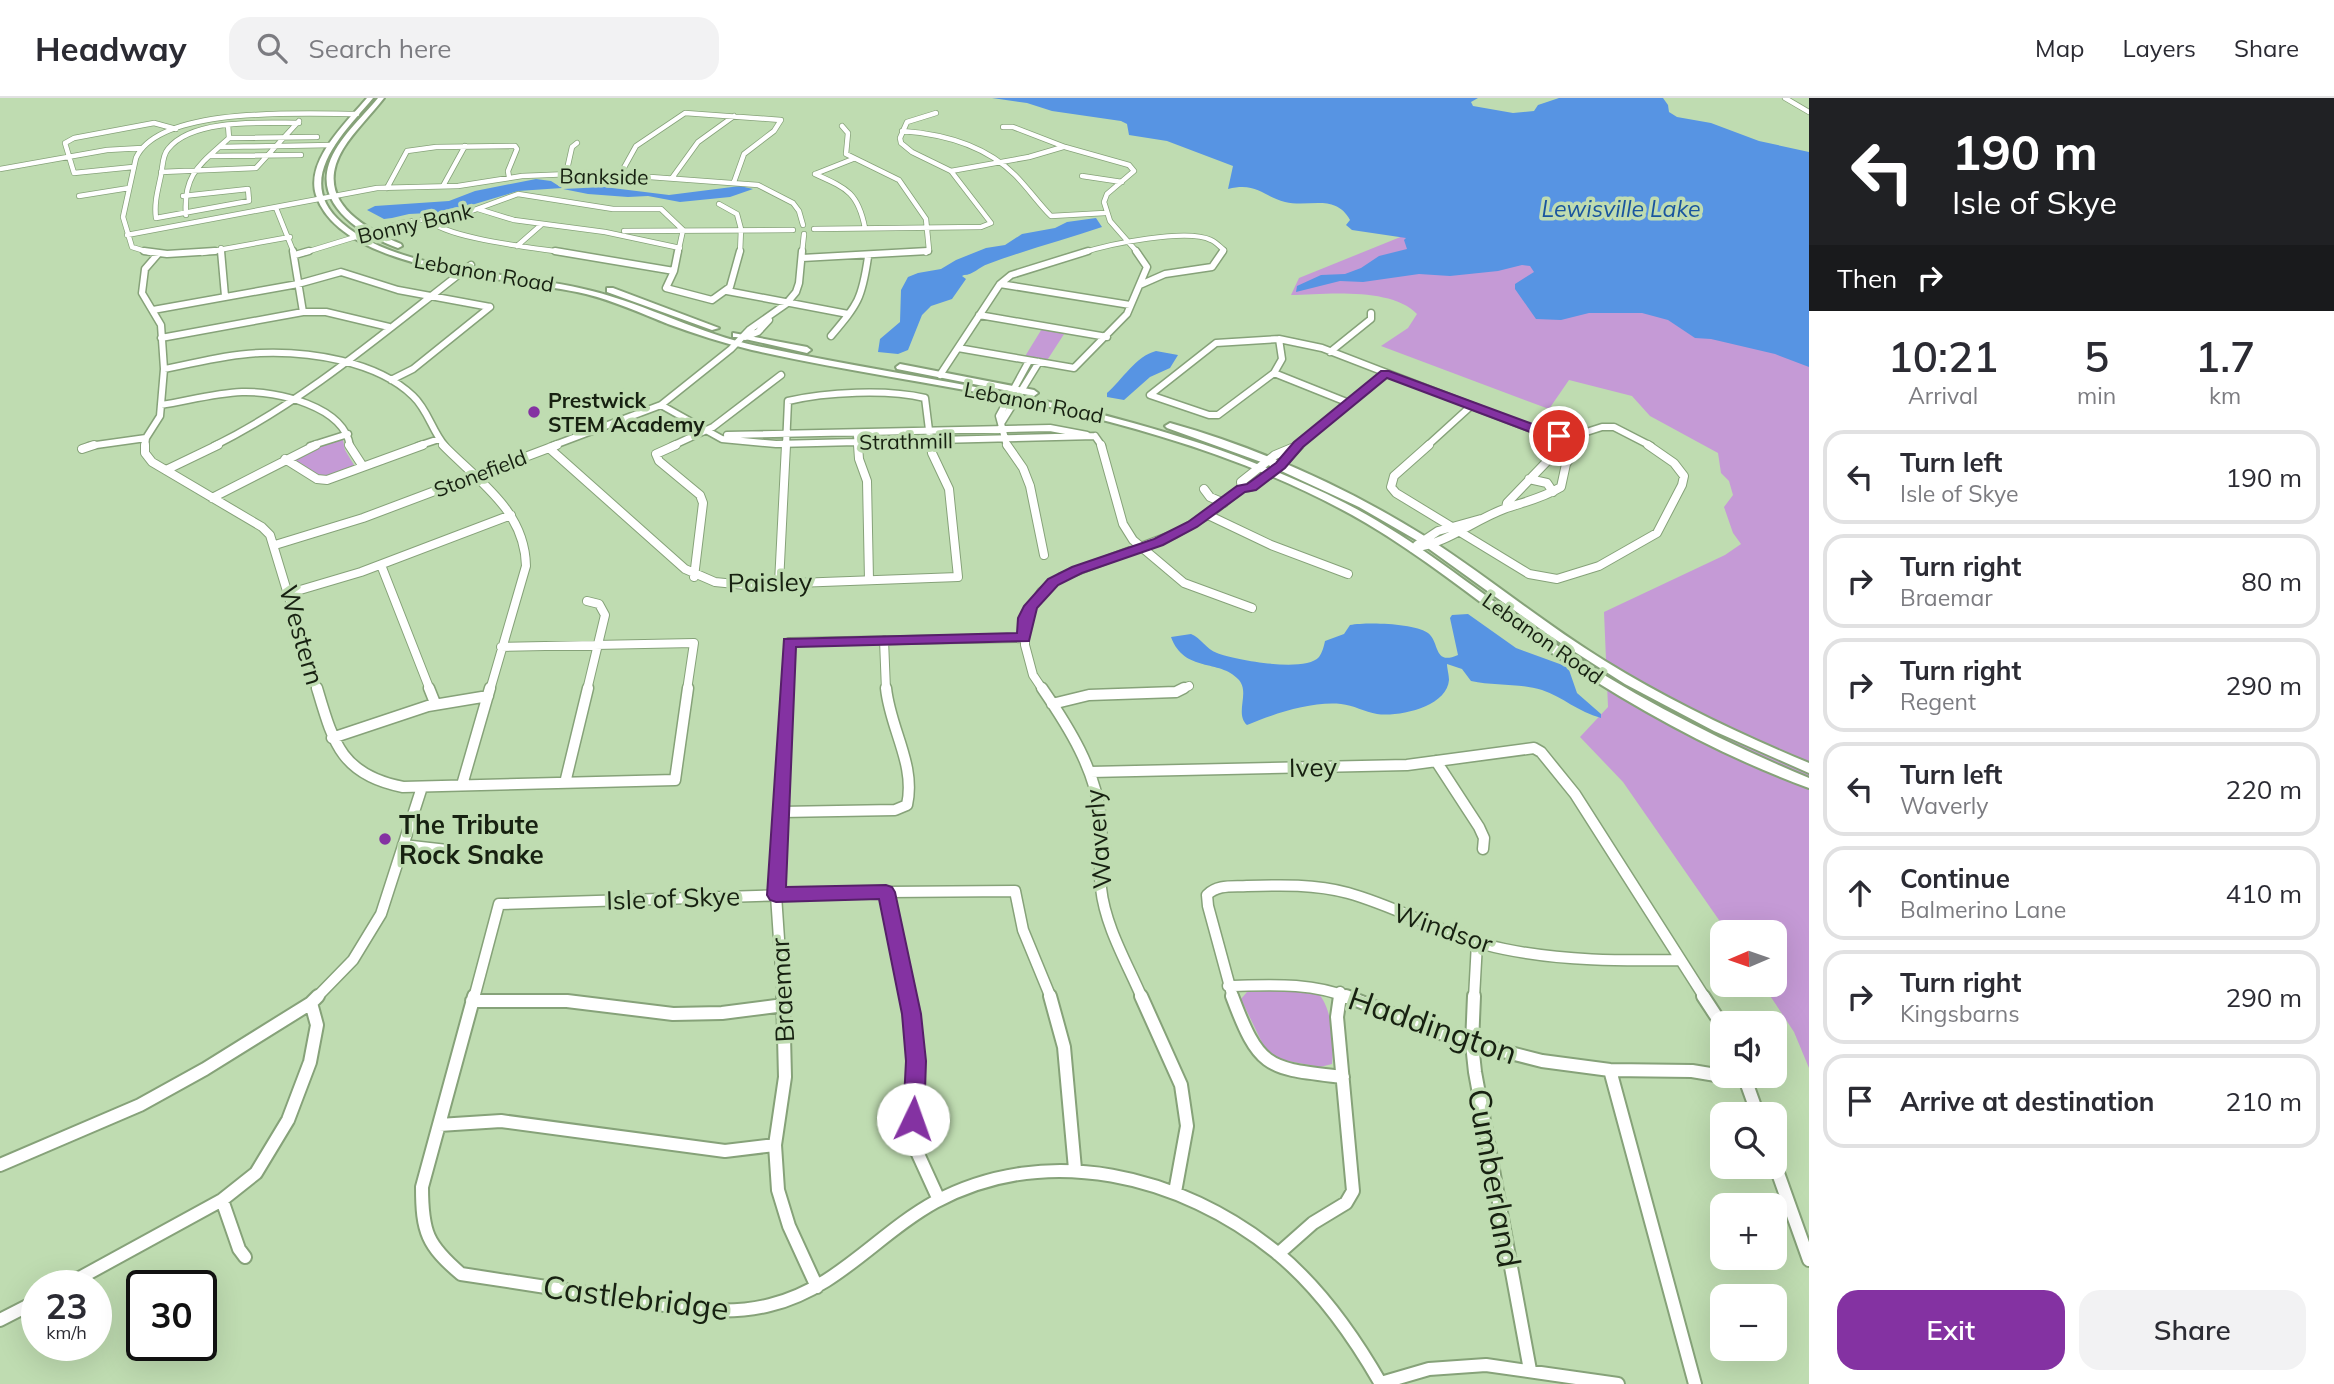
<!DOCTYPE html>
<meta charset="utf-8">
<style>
body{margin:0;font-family:Mulish,sans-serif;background:#f2f2f3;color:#2b2b33;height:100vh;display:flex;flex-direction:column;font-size:26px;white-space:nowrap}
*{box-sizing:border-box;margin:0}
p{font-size:23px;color:#7c7c81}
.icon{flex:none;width:38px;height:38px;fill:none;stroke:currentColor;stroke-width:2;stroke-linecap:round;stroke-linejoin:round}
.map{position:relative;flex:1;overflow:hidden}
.panel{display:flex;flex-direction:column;background:#fff;width:525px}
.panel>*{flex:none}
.hud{background:#202124;color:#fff;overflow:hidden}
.needle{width:46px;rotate:268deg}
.controls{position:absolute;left:1710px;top:822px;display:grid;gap:14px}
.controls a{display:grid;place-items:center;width:77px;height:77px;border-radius:14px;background:#fff;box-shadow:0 7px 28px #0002;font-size:35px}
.speed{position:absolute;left:21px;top:1172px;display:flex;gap:14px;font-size:35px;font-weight:700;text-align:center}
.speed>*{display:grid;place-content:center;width:91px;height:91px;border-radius:50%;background:#fff;box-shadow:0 7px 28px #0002;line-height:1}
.speed small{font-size:18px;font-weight:400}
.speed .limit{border:4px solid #111;border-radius:10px;background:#fff;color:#111}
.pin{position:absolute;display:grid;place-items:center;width:60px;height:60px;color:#fff;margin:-30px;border:4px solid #fff;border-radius:50%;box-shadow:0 2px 7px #0007}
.me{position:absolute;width:77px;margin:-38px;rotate:3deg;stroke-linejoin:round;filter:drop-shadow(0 0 5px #0008)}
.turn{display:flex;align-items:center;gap:24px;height:147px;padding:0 28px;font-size:32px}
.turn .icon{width:91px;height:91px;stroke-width:2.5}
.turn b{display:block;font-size:49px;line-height:60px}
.then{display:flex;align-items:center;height:66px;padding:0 28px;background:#0003;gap:14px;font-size:26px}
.eta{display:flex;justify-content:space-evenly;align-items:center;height:119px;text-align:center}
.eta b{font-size:42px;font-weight:600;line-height:49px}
.button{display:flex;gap:14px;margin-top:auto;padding:14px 28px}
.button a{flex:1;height:80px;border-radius:21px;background:#8432a2;color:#fff;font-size:28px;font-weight:600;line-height:80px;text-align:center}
.button a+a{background:#f2f2f3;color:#2b2b33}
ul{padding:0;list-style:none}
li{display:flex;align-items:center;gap:21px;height:94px;margin:0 14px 10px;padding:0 14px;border:4px solid #e1e1e2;border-radius:21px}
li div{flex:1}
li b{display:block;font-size:26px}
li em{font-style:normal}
header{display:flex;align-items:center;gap:42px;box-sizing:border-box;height:98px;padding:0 35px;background:#fff;border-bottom:2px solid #e1e1e2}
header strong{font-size:33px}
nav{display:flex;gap:38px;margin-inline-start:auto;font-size:24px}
.search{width:490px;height:63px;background:#f2f2f3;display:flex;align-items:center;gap:18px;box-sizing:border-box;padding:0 24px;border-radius:21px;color:#7c7c81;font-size:26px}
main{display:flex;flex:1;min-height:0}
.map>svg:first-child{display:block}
.green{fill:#c59ad6}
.water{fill:#5794e3}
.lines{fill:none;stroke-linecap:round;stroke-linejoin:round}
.street-far4-casing{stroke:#86a279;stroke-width:6}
.street-far3-casing{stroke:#86a279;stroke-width:9}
.street-far2-casing{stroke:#86a279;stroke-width:10}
.street-far1-casing{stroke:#86a279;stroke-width:13}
.street-casing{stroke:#86a279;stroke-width:16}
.secondary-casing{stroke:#86a279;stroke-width:4}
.street-far4{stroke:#fff;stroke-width:4.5}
.street-far3{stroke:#fff;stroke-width:6}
.street-far2{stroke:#fff;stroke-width:8}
.street-far1{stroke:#fff;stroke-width:10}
.street{stroke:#fff;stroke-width:12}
.secondary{fill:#fff;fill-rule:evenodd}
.route{fill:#8432a2;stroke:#562069;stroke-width:2}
.poi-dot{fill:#8432a2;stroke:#bfdcb1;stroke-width:2.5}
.labels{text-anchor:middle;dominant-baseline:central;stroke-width:7;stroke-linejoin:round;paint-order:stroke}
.far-street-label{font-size:21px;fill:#172111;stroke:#bfdcb1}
.far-poi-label{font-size:21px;font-weight:bold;fill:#172111;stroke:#bfdcb1;text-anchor:start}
.far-water-label{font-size:23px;font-style:italic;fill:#19559e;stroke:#bfdcb1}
.street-label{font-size:26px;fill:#172111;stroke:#bfdcb1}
.poi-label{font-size:26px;font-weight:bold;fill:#172111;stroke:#bfdcb1;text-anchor:start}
.near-street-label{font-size:32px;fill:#172111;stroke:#bfdcb1}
</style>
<header>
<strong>Headway</strong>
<div class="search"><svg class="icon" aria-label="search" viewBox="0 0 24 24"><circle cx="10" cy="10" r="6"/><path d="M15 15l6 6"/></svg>Search here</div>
<nav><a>Map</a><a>Layers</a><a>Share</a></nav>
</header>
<main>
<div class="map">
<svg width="1809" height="1286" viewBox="0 0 1809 1286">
<rect width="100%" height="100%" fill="#bfdcb1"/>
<!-- green -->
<path class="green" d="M1440 123 1809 205V970L1794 934 1763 887H1774V835H1728L1623 684 1580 639 1608 609 1604 514 1725 457 1741 446 1733 435 1724 409 1733 397 1729 383 1721 375 1718 355 1650 318 1632 298 1569 282 1549 311 1381 248 1408 230 1417 216C1392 189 1326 196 1291 197L1299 180Z
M1043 229 1066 233 1046 264 1024 260Z
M338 342H343L345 352 354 367C327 384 321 379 295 365L294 359 318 347Z
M1290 892 1317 894C1333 910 1334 945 1332 966L1320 969 1272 960 1267 955 1241 901 1247 894Z"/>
<!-- water -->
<path class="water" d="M992 0H1478L1471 4 1473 8 1513 15 1534 13 1538 7 1559 0H1663L1668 7 1669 14 1677 19 1711 25 1759 43 1809 54V269L1775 256 1711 241 1695 240 1668 222 1642 215H1589L1561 222 1536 221 1515 191V186L1534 174 1530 168 1522 167 1498 173 1450 178 1419 176 1363 184 1340 183 1296 194 1297 188 1321 177 1345 176 1361 170 1379 158 1407 151 1404 142 1406 140 1352 132 1346 127 1350 122C1335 95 1309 110 1285 104 1262 98 1257 84 1228 91L1233 68 1167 43 1129 37 1127 26 1121 23 1052 13 1027 5Z
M536 81 551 83 562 90 518 93 448 114 409 116 392 120 384 121 367 112 375 108 449 103 475 93Z
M740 88 753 91 730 99 680 104 648 98 628 99 588 96 563 91 604 89 669 97Z
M1096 120 1102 129C1064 142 1025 152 988 166 979 169 973 177 964 177L962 178 966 181 952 201 931 208 922 217 908 252 898 256 878 254 880 241 900 224 901 192 908 179 918 175 941 171 956 162 986 150 1005 147 1022 136 1055 130 1067 124Z
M1156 253 1178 257 1170 270 1150 279 1124 302 1107 299V295C1122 282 1136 258 1156 253Z
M1468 516 1516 550 1568 569 1577 595 1601 616V620C1578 614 1563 599 1542 592 1518 585 1494 588 1471 583L1462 571 1447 566C1447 570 1449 577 1449 582 1447 609 1399 619 1377 616 1365 614 1353 607 1341 606 1312 603 1273 616 1247 627 1234 615 1251 594 1238 581 1220 561 1184 575 1171 539L1191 536C1201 540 1206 551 1217 555 1235 562 1305 575 1319 559 1322 555 1324 548 1325 543L1344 536 1350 527C1367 524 1413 525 1428 535 1440 544 1433 568 1458 557L1450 520 1452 517Z"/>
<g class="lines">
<!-- street-far4 casing -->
<g class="street-far4-casing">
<path id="street-far4" d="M1785 0 1809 14
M842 28 848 35 846 56 899 82 926 121 929 152 926 155
M1003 29H1013L1065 49 1129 67 1134 73 1107 96 1104 104 1110 123 1138 155
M902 33C944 36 985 47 1015 77 1028 90 1038 105 1051 118L1105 115
M229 40 317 39
M220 49 332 47
M211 58 301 57
M133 69 74 75 65 45 74 40 154 25 176 31
M0 71 107 52 142 50
M951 73 1029 59 1063 49
M161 74 256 70 299 23
M621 75 636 48 685 15 781 22 774 33 744 56 734 84
M566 76 572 49 577 45
M815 76C846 90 858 94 865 130
M815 76 853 61
M1082 78 1122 84
M672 80 698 44 734 18
M443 88 465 48
M387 90 407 53 436 49 515 48 517 51 508 73 509 79
M79 98 129 90
M183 98 248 91 249 103 156 120C154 104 158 92 161 77 163 68 162 58 168 51 192 20 263 25 299 25
M719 106 737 116 741 131 740 155
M276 110 294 155
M478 111 514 122 605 134 680 150
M186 117C183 75 201 66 229 40L228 27
M428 121C445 141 538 150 567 155
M814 131 981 129 991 125 951 73 912 54 901 45 900 40 907 24 936 15
M624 133 793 132
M127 137 377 90 458 88 522 78 596 75 758 87 793 105 799 113 803 127
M517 148 541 127
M221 150V155
M151 155 132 149 123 119 136 60C160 7 306 16 357 16
M202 155 290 139
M303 155 401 125 466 115 518 96 613 111H661L683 132 678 155
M802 155 804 136
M1082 155C1109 146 1187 130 1211 142 1216 144 1220 149 1224 152L1222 155"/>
</g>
<!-- street-far3 casing -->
<g class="street-far3-casing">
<path id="street-far3" d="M144 153 167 156 215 153
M221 153 225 198
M293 153 303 214
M555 153 674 173
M678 153 674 173 666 190 712 202 730 189 740 153
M295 157 309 153
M802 160 928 153
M1000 186 1130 207
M1140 187 1165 176 1212 169 1223 153
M727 193 848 216
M153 212 298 186 341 174 398 192 490 209
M979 217 1107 239
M831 238C858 206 862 201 868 159
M745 239 758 234 769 222
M161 240 303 214H326L389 229
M1279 241 1282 261 1274 275 1218 317H1209L1150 297 1216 245Z
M1279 241 1322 250 1537 333 1574 338 1602 329H1614L1651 348
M958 250 1074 270 1127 216 1147 169 1136 153
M1330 254 1371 221V215
M164 271C196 265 228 256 260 255 309 253 377 263 413 298 428 312 432 333 445 348
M1274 275 1349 305
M940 277 1000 186 1011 177 1088 153
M391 282 413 271 490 209
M161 307C187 303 215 295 242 294 277 293 344 308 350 348
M661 307 722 341 776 346 1095 338
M1002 324 1039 264
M727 337 1050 330 1087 337
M857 338 858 348
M1095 338 1102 348
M1574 338 1577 348
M89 348 146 340
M145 348 146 340 160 318 164 271 161 227 142 195 145 171 158 156
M214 348C307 302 389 230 471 167
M310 348 348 336
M418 348 439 341
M552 348 661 307 731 251 749 232 786 206 796 194 799 185 802 153
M672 348 713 329 781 277
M786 348 788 303C826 294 887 291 925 300L931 348
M1007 348 999 318 1029 263
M1295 348 1299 347
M1298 348 1385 275
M1427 348 1471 308
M1559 348V338"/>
</g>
<!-- street-far2 casing -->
<g class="street-far2-casing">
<path id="street-far2" d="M145 347V355L152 364 262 429 270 437 317 592
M349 347 362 367
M443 347C478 383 525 412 526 468L490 592
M676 347 656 356 659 363 700 397 703 405 694 479
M858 347 859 361 867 383 869 482
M1007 347 1023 370 1030 388 1044 457
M1101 347 1123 426 1133 442 1184 485 1252 510
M1429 347 1394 378 1391 389 1396 395 1529 476 1557 481 1599 468 1657 435 1682 387 1684 378 1674 365 1648 347
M549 350 685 471 715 484 745 487 958 479 949 391 932 355 931 347
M82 351 94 347
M285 361 317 381 327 382 423 347
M166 372 218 347
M1529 381 1547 385 1553 394
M1242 390 1241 384 1275 357 1299 347
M1204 391 1210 399 1224 405
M212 400 316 347
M1506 410 1507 405 1555 355 1559 347
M1208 417 1271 447 1348 476
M275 447 363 420 557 347
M1417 447 1438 433 1481 421
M1413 450C1448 445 1472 423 1504 411 1524 404 1543 400 1561 389L1566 366 1578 347
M381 467 430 592
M779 485 786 347
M290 495 361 474 511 417
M587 503 599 506 605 517 587 592
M884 542 886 592
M501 549 694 545 687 592
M787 592 789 544 1024 540
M1043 592 1033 577 1025 547V520L1041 494 1061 479 1175 436 1208 417 1242 390 1251 389 1280 368 1300 347
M1180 592 1189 588"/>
</g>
<!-- street-far1 casing -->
<g class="street-far1-casing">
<path id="street-far1" d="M317 590C333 644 341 677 403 689L675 682 688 590
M429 590 435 605
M1042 590C1070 631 1095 671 1101 720 1103 743 1098 767 1101 790 1105 828 1127 865 1142 900
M1052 606 1089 597 1176 594 1184 590
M332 640 428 608 488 598
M1436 663 1479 729 1484 740 1483 751
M1090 674 1407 667 1534 650 1541 654 1575 696 1705 900
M565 685 588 590
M462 687 490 590
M781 714 895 712 907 707C916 666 890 631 886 590
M403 747 447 752
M886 794 909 900
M1228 888C1270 887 1311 884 1350 900
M316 900 353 862 381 816 422 689
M474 900 499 806 886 794 1015 793 1023 832 1051 900
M783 900 776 797 787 590
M1233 900 1208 808 1207 797C1218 786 1233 789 1247 788 1281 787 1315 786 1348 795 1402 810 1449 840 1504 851 1562 863 1621 863 1680 862
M1339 900 1340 894
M1474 900 1477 845"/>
</g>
<!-- street casing -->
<g class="street-casing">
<path id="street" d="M474 898 422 1089C422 1134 427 1147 461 1176 513 1184 566 1192 618 1200 669 1207 720 1220 770 1207 837 1191 877 1136 935 1104 1047 1044 1181 1077 1276 1154 1320 1190 1353 1237 1381 1286
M783 898 785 979 775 1047 778 1092 789 1128 817 1189
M908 898 916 963 913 1021 918 1056 939 1102
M1050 898 1064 949 1075 1071
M1141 898 1181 987 1187 1028 1175 1094
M1232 898C1260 973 1268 970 1343 979
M1346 898 1456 941 1542 963 1610 972 1692 973 1722 978
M1474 898 1472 946 1475 974 1530 1272
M1703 898 1722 927
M472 903H567L673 916 722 915 784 907
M1610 972 1695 1286
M1725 978 1745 982
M1744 978 1758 1017
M439 1027 501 1023 725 1053 775 1047
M1774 1064 1809 1162
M0 1067 140 1007 205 971 311 905 318 898
M222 1102 239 1151 245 1159
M1278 1156 1313 1125 1346 1105 1353 1093 1337 919 1340 898
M65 1188 222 1102 256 1075 288 1022 310 964 317 927 311 905
M0 1222 37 1203
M1381 1285 1429 1271 1486 1267 1618 1286"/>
</g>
<!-- secondary casing -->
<g class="secondary-casing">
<path id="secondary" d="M367 0H373C344 35 292 82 342 125 401 176 518 173 592 193 648 207 700 236 757 248 882 275 1010 290 1133 325 1206 345 1277 371 1345 405 1420 443 1484 500 1555 546 1635 599 1720 643 1809 680V690C1716 656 1627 606 1546 551 1485 510 1429 462 1366 425 1270 369 1161 335 1054 310 954 287 852 275 752 252 724 245 695 236 668 226 641 215 614 203 586 196 517 179 342 176 316 97 305 62 347 24 367 0Z
M378 0H384C371 17 354 33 343 51 313 101 361 129 401 146L402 148 398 150C364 138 315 109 329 66 338 40 362 20 378 0Z
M607 190H613L719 230 712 232 607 194Z
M733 235 807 249 811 252 807 255 736 239H733Z
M900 266 1034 292 1038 295 1034 298 897 271 896 269Z
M1170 325C1259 350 1348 390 1426 439 1487 478 1543 525 1605 563 1670 603 1739 636 1809 665V675L1714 633 1625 586 1550 538 1418 443 1359 409 1264 365 1167 330 1165 328Z"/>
</g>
<!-- street-far4 -->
<use href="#street-far4" class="street-far4"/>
<!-- street-far3 -->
<use href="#street-far3" class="street-far3"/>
<!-- street-far2 -->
<use href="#street-far2" class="street-far2"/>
<!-- street-far1 -->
<use href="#street-far1" class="street-far1"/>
<!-- street -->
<use href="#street" class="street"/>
<!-- secondary -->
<use href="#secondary" class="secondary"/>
</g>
<!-- route -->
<path class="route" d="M1381 273H1389L1565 338 1559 342 1533 335 1387 280 1303 349 1285 370 1256 392 1245 394 1197 429 1163 447 1082 475 1058 487 1037 510 1029 543 796 549 786 789 886 787 892 789 895 794 921 916 926 963 924 1021 921 1028 913 1031 906 1028 903 1021 906 963 902 916 879 801 776 804 770 802 767 797 784 541 1017 535 1018 520 1024 508 1048 481 1072 469 1154 441 1188 424 1237 388 1247 386 1276 365 1294 344Z"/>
<!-- markers -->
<g class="poi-dot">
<circle cx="534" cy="314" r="7"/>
<circle cx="385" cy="741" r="7"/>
</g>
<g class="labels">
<!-- far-street labels -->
<g class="far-street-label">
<text transform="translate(604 78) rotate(1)">Bankside</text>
<text transform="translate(415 125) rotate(-13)">Bonny Bank</text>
<text transform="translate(484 174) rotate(10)">Lebanon Road</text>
<text transform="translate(1034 304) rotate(11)">Lebanon Road</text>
<text transform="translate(906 343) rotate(-1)">Strathmill</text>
<text transform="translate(480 375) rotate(-21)">Stonefield</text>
<text transform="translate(1543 540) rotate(35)">Lebanon Road</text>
</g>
<!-- far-poi labels -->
<g class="far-poi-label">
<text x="548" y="302">Prestwick<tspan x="548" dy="24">STEM Academy</tspan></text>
</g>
<!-- far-water labels -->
<g class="far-water-label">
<text x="1621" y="110">Lewisville Lake</text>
</g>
<!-- street labels -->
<g class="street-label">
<text transform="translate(770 484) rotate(-1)">Paisley</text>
<text transform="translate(302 537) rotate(74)">Western</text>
<text transform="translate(1313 669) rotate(-1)">Ivey</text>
<text transform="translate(1098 741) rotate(-95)">Waverly</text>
<text transform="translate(673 800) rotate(-2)">Isle of Skye</text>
<text transform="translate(1443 830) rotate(19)">Windsor</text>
<text transform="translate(782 892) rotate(-93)">Braemar</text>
</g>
<!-- poi labels -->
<g class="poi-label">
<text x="399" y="726">The Tribute<tspan x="399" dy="30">Rock Snake</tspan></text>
</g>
<!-- near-street labels -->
<g class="near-street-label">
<text transform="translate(1433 927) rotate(19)">Haddington</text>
<text transform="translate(1495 1080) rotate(80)">Cumberland</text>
<text transform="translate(636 1199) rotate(7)">Castlebridge</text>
</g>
</g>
</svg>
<div class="controls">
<a><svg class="needle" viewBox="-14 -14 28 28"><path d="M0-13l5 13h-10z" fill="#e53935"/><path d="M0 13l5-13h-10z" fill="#7c7c81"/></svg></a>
<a><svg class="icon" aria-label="sound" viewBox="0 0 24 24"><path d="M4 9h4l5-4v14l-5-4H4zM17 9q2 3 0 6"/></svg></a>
<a><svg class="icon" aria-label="search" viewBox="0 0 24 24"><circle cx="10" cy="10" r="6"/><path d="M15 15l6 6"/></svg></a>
<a>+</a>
<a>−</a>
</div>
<div class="speed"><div>23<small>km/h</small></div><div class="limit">30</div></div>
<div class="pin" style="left:1559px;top:338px;background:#d93025"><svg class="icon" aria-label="arrive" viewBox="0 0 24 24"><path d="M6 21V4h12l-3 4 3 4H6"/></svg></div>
<svg class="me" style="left:913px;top:1021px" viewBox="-20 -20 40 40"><circle r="19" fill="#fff"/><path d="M0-13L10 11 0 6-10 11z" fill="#8432a2"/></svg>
</div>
<section class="panel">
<div class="hud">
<div class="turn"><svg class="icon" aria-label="left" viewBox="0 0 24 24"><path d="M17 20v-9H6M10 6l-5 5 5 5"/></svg><div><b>190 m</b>Isle of Skye</div></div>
<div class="then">Then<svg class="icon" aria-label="right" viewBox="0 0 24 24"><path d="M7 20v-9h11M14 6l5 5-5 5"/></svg></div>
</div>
<div class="eta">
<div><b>10:21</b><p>Arrival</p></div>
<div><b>5</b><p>min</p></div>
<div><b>1.7</b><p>km</p></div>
</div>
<ul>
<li><svg class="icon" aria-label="left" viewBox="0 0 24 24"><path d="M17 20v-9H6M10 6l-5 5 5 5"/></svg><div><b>Turn left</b><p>Isle of Skye</p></div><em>190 m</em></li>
<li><svg class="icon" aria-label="right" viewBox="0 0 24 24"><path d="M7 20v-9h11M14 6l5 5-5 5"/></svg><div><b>Turn right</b><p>Braemar</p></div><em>80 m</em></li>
<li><svg class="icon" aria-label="right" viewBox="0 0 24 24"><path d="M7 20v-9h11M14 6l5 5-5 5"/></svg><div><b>Turn right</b><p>Regent</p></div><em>290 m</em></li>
<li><svg class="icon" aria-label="left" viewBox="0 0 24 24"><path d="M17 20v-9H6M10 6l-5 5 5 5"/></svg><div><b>Turn left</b><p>Waverly</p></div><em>220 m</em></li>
<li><svg class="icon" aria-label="ahead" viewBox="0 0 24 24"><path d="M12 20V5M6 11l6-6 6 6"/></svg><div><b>Continue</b><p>Balmerino Lane</p></div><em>410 m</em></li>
<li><svg class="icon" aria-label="right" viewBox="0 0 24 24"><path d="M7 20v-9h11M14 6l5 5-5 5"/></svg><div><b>Turn right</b><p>Kingsbarns</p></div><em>290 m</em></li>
<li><svg class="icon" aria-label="arrive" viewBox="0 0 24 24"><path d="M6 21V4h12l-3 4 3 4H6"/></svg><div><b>Arrive at destination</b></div><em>210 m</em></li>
</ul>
<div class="button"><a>Exit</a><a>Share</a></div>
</section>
</main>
